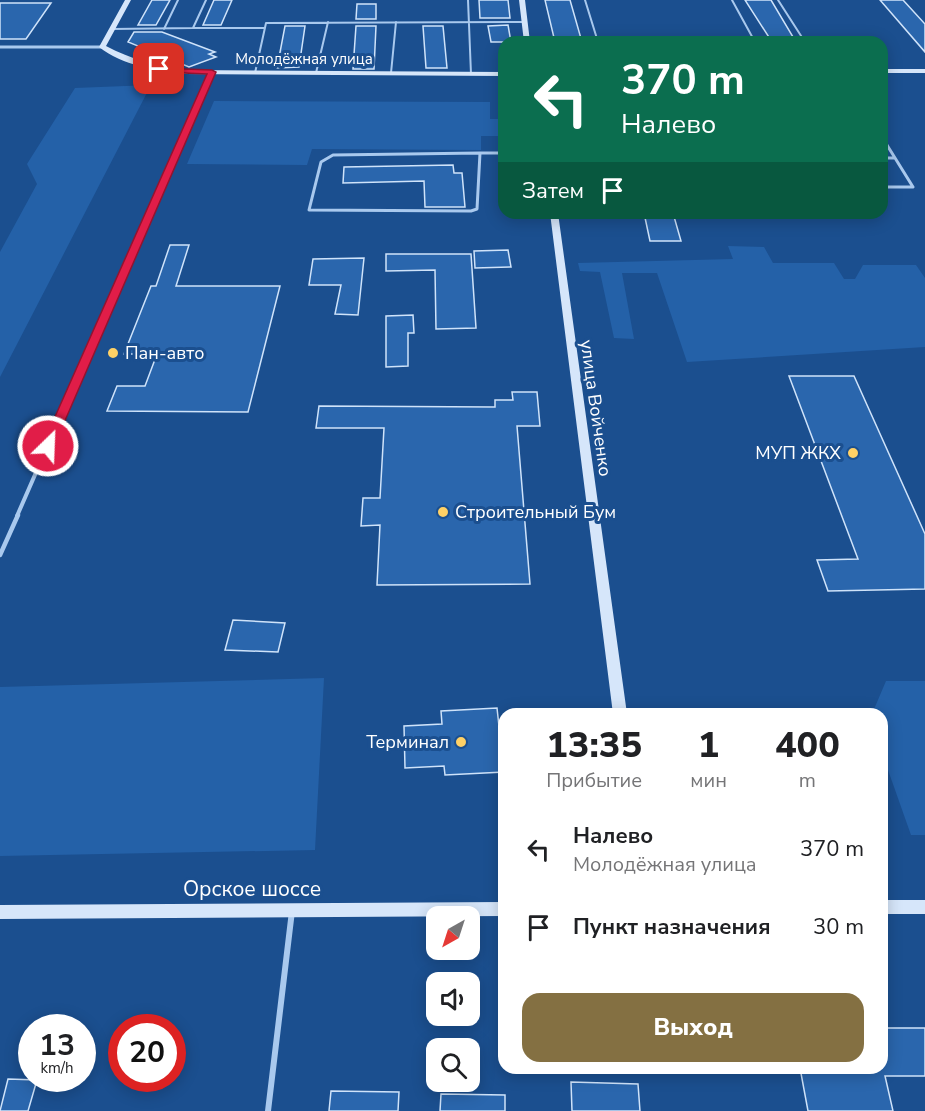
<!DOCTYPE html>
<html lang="ru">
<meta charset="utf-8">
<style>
body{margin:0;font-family:"Nunito Sans",sans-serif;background:#f6f6f6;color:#202124;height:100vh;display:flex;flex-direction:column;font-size:22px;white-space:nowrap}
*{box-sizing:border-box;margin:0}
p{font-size:20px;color:#757577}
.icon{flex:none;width:33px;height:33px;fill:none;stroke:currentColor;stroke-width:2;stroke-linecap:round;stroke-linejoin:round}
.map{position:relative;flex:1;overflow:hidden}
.drawer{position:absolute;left:498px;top:708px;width:390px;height:366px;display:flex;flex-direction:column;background:#fff;border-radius:18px;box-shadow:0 3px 15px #0003}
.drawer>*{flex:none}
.banner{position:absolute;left:498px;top:36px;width:390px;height:183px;border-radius:18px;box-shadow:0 3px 15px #0003;background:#0b6e4f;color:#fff;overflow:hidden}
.needle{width:39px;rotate:219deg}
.buttons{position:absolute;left:426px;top:906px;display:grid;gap:12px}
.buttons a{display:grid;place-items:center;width:54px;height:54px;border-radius:12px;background:#fff;box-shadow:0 3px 15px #0003;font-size:30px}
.speed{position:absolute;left:18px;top:1014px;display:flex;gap:12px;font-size:30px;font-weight:700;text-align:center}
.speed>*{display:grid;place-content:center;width:78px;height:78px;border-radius:50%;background:#fff;box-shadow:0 3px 15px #0003;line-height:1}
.speed small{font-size:15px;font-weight:400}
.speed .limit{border:9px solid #d22;background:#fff;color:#111}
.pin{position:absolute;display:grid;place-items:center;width:51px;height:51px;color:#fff;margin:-26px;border-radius:12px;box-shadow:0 3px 9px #0006}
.me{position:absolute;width:66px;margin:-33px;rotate:24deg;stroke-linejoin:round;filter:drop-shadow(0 0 4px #0008)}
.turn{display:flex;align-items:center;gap:21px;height:126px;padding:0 24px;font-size:27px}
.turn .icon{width:78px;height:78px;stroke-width:2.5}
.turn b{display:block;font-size:42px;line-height:51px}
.then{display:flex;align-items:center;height:57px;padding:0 24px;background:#0003;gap:12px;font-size:22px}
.eta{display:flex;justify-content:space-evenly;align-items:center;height:102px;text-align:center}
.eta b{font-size:36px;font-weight:800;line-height:42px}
.primary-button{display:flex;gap:12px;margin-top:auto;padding:12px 24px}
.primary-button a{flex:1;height:69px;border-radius:18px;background:#847042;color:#fff;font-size:24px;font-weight:800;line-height:69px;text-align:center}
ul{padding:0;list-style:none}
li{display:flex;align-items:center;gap:18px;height:78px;padding:0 24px}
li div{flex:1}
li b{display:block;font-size:22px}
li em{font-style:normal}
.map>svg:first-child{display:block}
.green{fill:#2461a8}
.building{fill:#2a66ad;stroke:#cfe3fa;stroke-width:1.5}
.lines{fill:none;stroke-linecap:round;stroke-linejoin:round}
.lane-far4{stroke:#a9c9ee;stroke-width:2}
.lane-far3{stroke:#a9c9ee;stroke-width:3}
.lane-far2{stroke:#a9c9ee;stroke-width:4}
.lane-far1{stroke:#a9c9ee;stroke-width:4.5}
.lane{stroke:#a9c9ee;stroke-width:6}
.street{stroke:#a9c9ee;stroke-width:3}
.secondary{fill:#d6e6fa;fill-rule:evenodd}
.route{fill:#e11d48;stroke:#92132f;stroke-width:1.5}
.poi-dot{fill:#ffd166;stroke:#1b4f8f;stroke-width:2}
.labels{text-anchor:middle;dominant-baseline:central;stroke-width:6;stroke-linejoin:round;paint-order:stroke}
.far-street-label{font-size:15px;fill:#fff;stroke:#1b4f8f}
.poi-label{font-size:18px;fill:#fff;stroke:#1b4f8f;text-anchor:start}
.street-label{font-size:18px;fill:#fff;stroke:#1b4f8f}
.near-street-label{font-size:21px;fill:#fff;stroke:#1b4f8f}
</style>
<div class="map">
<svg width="925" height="1111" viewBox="0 0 925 1111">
<rect width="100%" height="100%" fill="#1b4f8f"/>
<!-- green -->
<path class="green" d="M151 85 0 377V252L37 184 27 164 75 88Z
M214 101 490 102V119H504V136H481V150L312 149 307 165 187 164Z
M728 246 764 247 773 263H834L844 279H855L863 265H916L925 278V347L687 362 657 273H622L634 339 614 338 600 272 580 271 578 263 733 259Z
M324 678 315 850 0 856V687Z
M886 681H925V835H911L882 753V714H872Z"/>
<!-- building -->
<path class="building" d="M152 0H170L156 25H138Z
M214 0H232L221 25H203Z
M479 0H508L510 18H480Z
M545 0H570L582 42H555Z
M745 0H771L796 42H772Z
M880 0H903L925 24V52Z
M0 3H51L26 39H0Z
M357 4H376V19H356Z
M508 25 511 42H491L488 26Z
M285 26H305L299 67 277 68Z
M356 26H376L374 69H353Z
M423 26H443L447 68H426Z
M134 32H162L215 52 209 54 216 57 189 67 128 42Z
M453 165 454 173H462L465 207H425L424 181 343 183 344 167Z
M644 213H673L681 241H650Z
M170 245H189L176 286H280L248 412 107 411 117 386H145L157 354H124L151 286H156Z
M508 250 511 267 475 268 474 251Z
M386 254H471L476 328 436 329 435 270 386 271Z
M364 258 358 315 335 314 341 285H309L313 259Z
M413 315 414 333H408V366L386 367V316Z
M789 376H854L925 534V589L828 591 817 560 858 559Z
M512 392H537L540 426H517L530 584 377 585 380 525 361 526 363 498H380L384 428H316L319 406 495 407V400H513Z
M233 620 285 623 278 652 225 650Z
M497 708 504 772 445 775 444 766 405 768 404 726 442 724 441 711Z
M882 1028H925V1076H885L893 1111H808L800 1068H882Z
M8 1079 37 1080 28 1111H0Z
M571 1082 638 1084 640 1111H572Z
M331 1091 399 1092 398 1111H329Z
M441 1094 505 1095V1111H440Z"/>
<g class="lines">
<!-- lane-far4 -->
<path class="lane-far4" d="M468 0 471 74
M585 0 598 42
M732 0 755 42
M778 0 805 42
M193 28H265
M112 29 193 28 206 0
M164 29 178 0
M255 73 266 23 524 22
M316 73 328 22
M391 73 396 22
M184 136 212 72"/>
<!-- lane-far3 -->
<path class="lane-far3" d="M882 137 913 187H882
M480 153H504
M480 153 477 209 471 211 309 210 321 162 333 155Z
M882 158H895
M110 305 185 134"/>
<!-- lane-far2 -->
<path class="lane-far2" d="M17 516 110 303"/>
<!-- lane-far1 -->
<path class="lane-far1" d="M0 555 18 515"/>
<!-- lane -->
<path class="lane" d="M268 1111 292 911"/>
<!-- street -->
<path class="street" d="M0 47H102"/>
<!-- secondary -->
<path class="secondary" d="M125 0H131L106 46C131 59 157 67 185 70L504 72V76L185 74C156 71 122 65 99 47Z
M519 0H525L530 42H524Z
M882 69H925V73H882Z
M550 213H558L627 714H613Z
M882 900H925V914H882Z
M504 902V916L0 919V905Z"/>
</g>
<!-- route -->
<path class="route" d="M157 68 212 70 216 72 54 446 48 449 44 448 42 446 207 74 159 72 157 71Z"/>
<!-- markers -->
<g class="poi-dot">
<circle cx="113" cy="353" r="6"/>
<circle cx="853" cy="453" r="6"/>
<circle cx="443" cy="512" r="6"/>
<circle cx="461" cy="742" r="6"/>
</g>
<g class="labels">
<!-- far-street labels -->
<g class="far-street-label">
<text x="304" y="59">Молодёжная улица</text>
</g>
<!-- poi labels -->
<g class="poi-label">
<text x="125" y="353">Пан-авто</text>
<text x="841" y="453" text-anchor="end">МУП ЖКХ</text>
<text x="455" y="512">Строительный Бум</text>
<text x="449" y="742" text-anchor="end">Терминал</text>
</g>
<!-- street labels -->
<g class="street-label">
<text transform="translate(596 408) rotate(82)">улица Войченко</text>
</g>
<!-- near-street labels -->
<g class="near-street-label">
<text x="252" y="889">Орское шоссе</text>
</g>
</g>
</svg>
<div class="buttons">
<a><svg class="needle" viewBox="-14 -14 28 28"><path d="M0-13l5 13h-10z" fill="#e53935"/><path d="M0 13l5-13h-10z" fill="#757577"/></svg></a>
<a><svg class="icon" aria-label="sound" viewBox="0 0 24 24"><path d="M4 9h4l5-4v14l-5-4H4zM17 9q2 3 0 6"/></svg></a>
<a><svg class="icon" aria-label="search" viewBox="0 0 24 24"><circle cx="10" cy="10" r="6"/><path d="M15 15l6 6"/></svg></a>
</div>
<div class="speed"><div>13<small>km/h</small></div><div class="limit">20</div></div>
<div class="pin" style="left:159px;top:69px;background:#d93025"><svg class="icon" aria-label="arrive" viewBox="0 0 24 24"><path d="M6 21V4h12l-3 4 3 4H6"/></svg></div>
<svg class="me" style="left:48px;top:446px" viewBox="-20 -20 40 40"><circle r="17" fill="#e11d48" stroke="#fff" stroke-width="3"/><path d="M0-11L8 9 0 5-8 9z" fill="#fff"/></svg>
<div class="banner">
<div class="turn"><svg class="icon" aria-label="left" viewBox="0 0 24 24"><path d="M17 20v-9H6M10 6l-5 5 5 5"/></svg><div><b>370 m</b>Налево</div></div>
<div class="then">Затем<svg class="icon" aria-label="arrive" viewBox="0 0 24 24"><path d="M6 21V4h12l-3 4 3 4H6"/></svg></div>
</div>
<section class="drawer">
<div class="eta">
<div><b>13:35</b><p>Прибытие</p></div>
<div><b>1</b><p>мин</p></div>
<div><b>400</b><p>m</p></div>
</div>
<ul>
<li><svg class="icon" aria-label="left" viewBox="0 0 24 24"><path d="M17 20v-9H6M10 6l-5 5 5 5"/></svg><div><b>Налево</b><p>Молодёжная улица</p></div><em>370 m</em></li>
<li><svg class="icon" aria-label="arrive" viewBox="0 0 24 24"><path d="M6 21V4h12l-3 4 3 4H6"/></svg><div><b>Пункт назначения</b></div><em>30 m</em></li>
</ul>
<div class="primary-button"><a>Выход</a></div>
</section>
</div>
